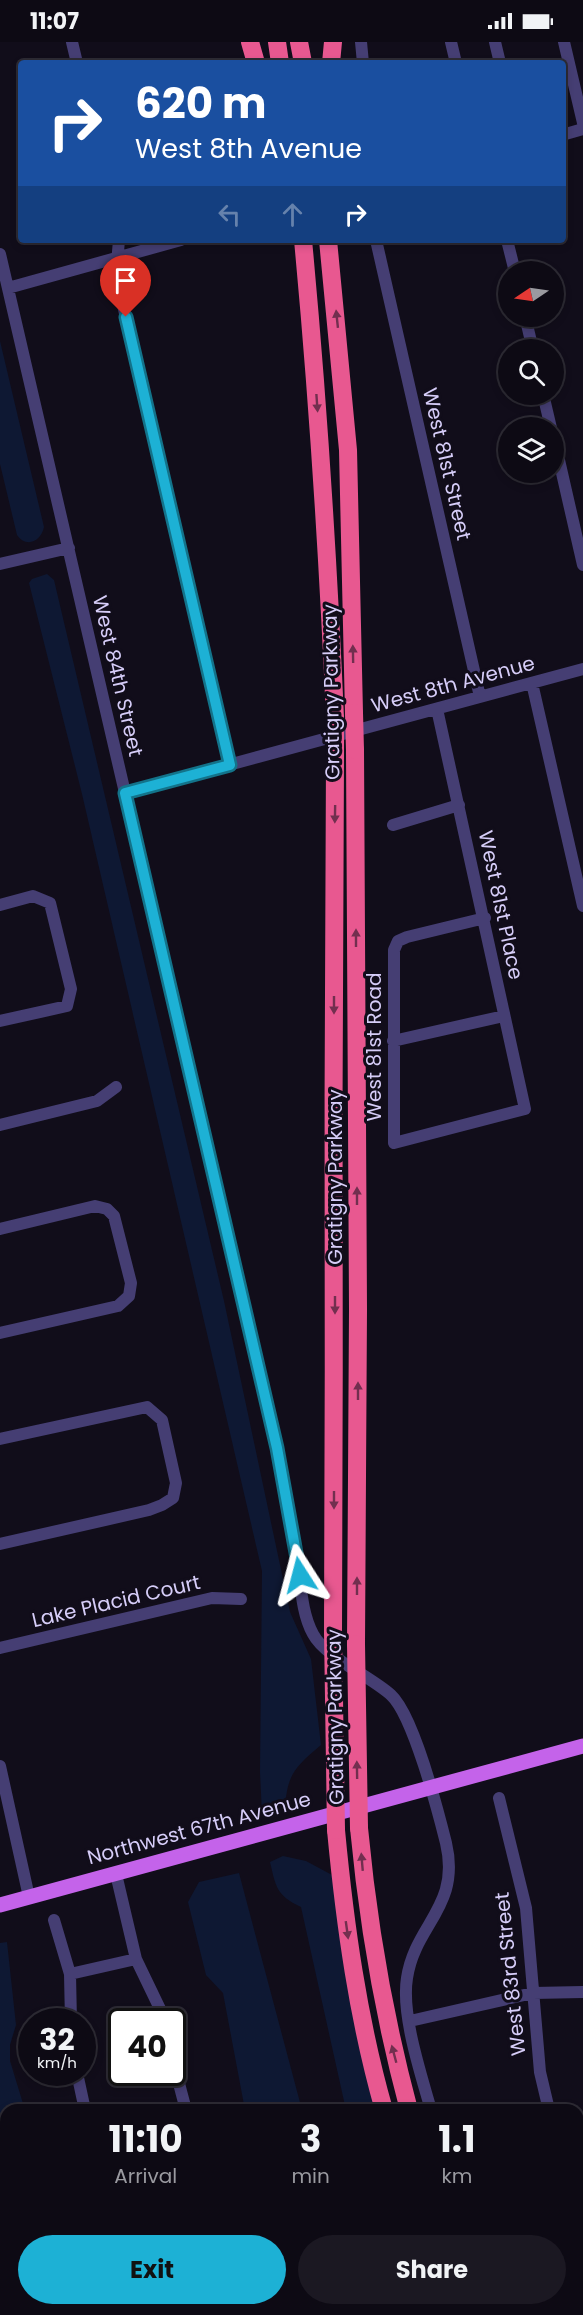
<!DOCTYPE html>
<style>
body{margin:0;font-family:Poppins,sans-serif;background:#1b1822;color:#f1f3f6;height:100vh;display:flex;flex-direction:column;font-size:22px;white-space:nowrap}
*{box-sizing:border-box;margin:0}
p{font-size:20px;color:#9a9aa0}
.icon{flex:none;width:33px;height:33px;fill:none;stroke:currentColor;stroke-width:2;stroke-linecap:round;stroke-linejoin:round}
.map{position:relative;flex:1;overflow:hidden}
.drawer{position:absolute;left:0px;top:2062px;width:584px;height:212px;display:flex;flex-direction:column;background:#0d0a14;border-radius:18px 18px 0 0;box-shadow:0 3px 9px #0003,0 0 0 2px #2d2b34}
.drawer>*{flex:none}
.top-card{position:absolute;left:18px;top:18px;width:548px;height:183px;border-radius:6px;box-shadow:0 3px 9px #0003,0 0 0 2px #2d2b34;background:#1a4fa0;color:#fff;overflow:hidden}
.needle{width:39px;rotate:257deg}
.controls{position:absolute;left:498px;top:219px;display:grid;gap:12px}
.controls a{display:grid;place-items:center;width:66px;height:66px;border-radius:50%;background:#0d0a14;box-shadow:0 3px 9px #0003,0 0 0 2px #2d2b34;font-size:30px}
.speed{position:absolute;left:18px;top:1966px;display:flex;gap:12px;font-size:30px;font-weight:700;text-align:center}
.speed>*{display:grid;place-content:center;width:78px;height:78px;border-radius:50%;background:#0d0a14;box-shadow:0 3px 9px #0003,0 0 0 2px #2d2b34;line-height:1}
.speed small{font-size:15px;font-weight:400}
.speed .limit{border:3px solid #111;border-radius:9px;background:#fff;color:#111}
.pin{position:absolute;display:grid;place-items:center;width:51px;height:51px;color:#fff;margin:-62px -26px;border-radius:50% 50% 50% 0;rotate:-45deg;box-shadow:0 0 6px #0007}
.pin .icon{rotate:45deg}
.me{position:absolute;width:66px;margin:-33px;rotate:351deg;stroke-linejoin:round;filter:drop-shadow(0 0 4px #0008)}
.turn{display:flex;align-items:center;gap:21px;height:126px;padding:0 18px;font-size:27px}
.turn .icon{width:78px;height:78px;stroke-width:2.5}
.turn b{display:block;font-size:42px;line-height:51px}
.lanes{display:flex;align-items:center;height:57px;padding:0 18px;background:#0003;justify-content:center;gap:30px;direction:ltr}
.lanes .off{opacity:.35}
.eta{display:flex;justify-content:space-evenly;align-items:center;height:102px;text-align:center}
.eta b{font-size:36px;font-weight:700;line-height:42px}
.action{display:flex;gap:12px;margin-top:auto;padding:12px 18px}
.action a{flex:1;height:69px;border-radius:36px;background:#1db1d5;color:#111;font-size:24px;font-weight:700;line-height:69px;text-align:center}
.action a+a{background:#1b1822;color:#f1f3f6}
.status{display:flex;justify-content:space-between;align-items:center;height:42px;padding:0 30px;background:#0d0a14;direction:ltr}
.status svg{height:16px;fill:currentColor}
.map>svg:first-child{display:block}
.water{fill:#0e1833}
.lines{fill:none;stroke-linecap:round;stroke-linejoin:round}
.minor{stroke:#453e73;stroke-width:12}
.major{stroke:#c463ea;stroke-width:15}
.highway{stroke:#e85890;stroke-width:18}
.highway-bridge{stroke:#e85890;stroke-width:18}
.oneway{fill:#722f4f}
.route-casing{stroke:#13738a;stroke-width:15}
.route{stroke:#1db1d5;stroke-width:10}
.labels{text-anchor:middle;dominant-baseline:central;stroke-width:6;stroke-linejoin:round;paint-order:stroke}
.street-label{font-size:20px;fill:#d6cdf8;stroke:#110d1a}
</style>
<div class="status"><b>11:07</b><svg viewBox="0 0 49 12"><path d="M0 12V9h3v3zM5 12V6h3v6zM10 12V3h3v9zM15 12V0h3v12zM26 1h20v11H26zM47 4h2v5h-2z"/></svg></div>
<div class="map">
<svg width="583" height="2273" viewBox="0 0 583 2273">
<rect width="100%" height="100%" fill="#110d1a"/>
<!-- water -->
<path class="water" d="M0 299 44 485C41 500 26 506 17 493L0 422Z
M47 532 54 538 224 1259 290 1570 311 1617 321 1703C295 1725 287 1732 285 1767L262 1772 260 1730 262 1529 82 752 29 541 32 537Z
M283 1814 306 1819 332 1833 376 2068H346L301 1865C276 1853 276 1845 270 1820Z
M239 1831 302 2068H245L223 1951 206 1933 188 1860 199 1840Z
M7 1900 16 1983 10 2003V2019L25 2068H6V2268H248L249 2273H0V1901Z
M398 2268H429L430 2273H400Z"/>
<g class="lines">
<!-- minor -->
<path class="minor" d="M72 0 77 21
M361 0 363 21
M451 0 456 21
M495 0 500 21
M564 0 583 81
M562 93 583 87
M119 198 116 233 230 723
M376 198 480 655
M507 198 515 230
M0 212 277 1406C285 1443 291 1480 297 1517 301 1541 301 1570 313 1592 325 1615 370 1634 391 1653 413 1673 438 1769 446 1801 461 1865 415 1882 407 1936 401 1973 421 2032 431 2068
M8 246 181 198
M525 274 533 308
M543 352 551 386
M554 396 583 523
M0 522 69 506
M532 641 583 864
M437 667 525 1067 394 1101V908L398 899 407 895 485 876
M125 751 583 627
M393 783 459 763
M0 863 33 854 50 861 71 947 67 964 0 979
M393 999 504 974
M0 1083 97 1059 116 1045
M0 1187 95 1164 107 1167 114 1174 131 1241 129 1254 118 1264 0 1291
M0 1397 147 1365 162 1378 176 1441 173 1456 162 1463 149 1468 0 1502
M0 1606 212 1556 241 1557
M0 1724 29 1855
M499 1756 526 1866 540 2030 549 2068
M116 1832 136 1917 162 1971 164 1980
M54 1878 70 1932 71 1980
M70 1932 136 1917
M410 1979 533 1951 583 1950
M172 2015 186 2068
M77 2031 85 2068
M578 2191 583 2214
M578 2240 583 2239
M488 2268 489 2273
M318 2273 328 2268 337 2273"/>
<!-- major -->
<path class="major" d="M0 1863 583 1704"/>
<!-- highway -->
<path class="highway" d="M250 0 256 21
M277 0 280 21
M299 0 303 21
M331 21 333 0
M303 198C318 357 328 516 335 676
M328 198 348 408 354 671
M355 708 358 1267 356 1602
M333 1590C335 1298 332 1006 335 714
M359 1786C368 1882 384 1975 409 2068
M336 1788C345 1883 358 1977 384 2068
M440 2268 441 2273
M464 2268 465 2273"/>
<!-- highway-bridge -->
<path class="highway-bridge" d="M354 671 355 708
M335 676V714
M333 1590 336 1788
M356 1602 359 1786"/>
</g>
<!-- one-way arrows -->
<defs><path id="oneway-solid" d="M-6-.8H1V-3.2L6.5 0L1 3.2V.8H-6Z" transform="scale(1.5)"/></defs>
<g class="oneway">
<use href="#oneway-solid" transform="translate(337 277) rotate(-96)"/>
<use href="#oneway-solid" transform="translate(317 361) rotate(86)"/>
<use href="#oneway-solid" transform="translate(353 612) rotate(-91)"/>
<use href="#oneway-solid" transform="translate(335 772) rotate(91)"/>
<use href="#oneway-solid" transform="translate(356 896) rotate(-90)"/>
<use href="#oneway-solid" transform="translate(334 963) rotate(90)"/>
<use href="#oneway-solid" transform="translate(357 1154) rotate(-90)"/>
<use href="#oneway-solid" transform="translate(335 1263) rotate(90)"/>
<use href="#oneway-solid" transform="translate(358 1349) rotate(-90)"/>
<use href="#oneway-solid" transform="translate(334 1458) rotate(90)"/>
<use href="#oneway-solid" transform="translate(357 1544) rotate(-90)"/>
<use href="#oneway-solid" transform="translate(357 1728) rotate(-91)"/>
<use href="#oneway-solid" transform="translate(362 1820) rotate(-95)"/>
<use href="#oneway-solid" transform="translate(347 1888) rotate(82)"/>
<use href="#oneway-solid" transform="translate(394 2012) rotate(-105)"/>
</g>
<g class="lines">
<!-- route casing -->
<g class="route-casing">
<path id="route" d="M126 275 230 723 125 751 277 1406 300 1533"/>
</g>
<!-- route -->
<use href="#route" class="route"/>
</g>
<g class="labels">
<!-- street labels -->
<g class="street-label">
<text transform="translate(447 422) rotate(77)">West 81st Street</text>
<text transform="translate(118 634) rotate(77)">West 84th Street</text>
<text transform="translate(453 642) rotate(-15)">West 8th Avenue</text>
<text transform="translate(331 650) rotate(-91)">Gratigny Parkway</text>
<text transform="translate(501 863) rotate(78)">West 81st Place</text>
<text transform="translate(374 1005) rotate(-90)">West 81st Road</text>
<text transform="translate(335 1135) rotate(-90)">Gratigny Parkway</text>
<text transform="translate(116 1559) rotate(-13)">Lake Placid Court</text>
<text transform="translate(335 1675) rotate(-91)">Gratigny Parkway</text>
<text transform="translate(199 1786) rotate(-15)">Northwest 67th Avenue</text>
<text transform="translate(510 1932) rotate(-96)">West 83rd Street</text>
</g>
</g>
</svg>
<div class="controls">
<a><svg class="needle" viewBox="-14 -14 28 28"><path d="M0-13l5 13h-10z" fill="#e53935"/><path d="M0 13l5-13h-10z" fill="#9a9aa0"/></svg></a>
<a><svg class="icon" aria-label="search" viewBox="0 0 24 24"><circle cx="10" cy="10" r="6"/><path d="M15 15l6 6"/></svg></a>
<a><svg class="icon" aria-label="layers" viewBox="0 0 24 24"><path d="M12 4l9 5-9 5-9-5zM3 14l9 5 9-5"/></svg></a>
</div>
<div class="speed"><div>32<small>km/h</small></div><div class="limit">40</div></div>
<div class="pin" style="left:126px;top:275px;background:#d93025"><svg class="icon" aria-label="arrive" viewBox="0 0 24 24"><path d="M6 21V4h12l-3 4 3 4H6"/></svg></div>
<svg class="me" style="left:300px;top:1533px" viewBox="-20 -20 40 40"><path d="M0-17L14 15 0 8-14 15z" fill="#1db1d5" stroke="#fff" stroke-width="4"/></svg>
<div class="top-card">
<div class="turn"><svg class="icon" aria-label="right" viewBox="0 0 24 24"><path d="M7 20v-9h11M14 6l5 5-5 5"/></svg><div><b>620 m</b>West 8th Avenue</div></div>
<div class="lanes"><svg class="icon off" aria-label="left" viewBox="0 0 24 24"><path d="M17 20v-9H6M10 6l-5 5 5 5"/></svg><svg class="icon off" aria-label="ahead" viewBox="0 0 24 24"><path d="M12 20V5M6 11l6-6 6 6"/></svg><svg class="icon" aria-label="right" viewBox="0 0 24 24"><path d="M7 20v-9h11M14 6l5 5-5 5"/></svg></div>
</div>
<section class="drawer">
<div class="eta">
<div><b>11:10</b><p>Arrival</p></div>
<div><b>3</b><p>min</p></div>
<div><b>1.1</b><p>km</p></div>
</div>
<div class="action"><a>Exit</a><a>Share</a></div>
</section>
</div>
